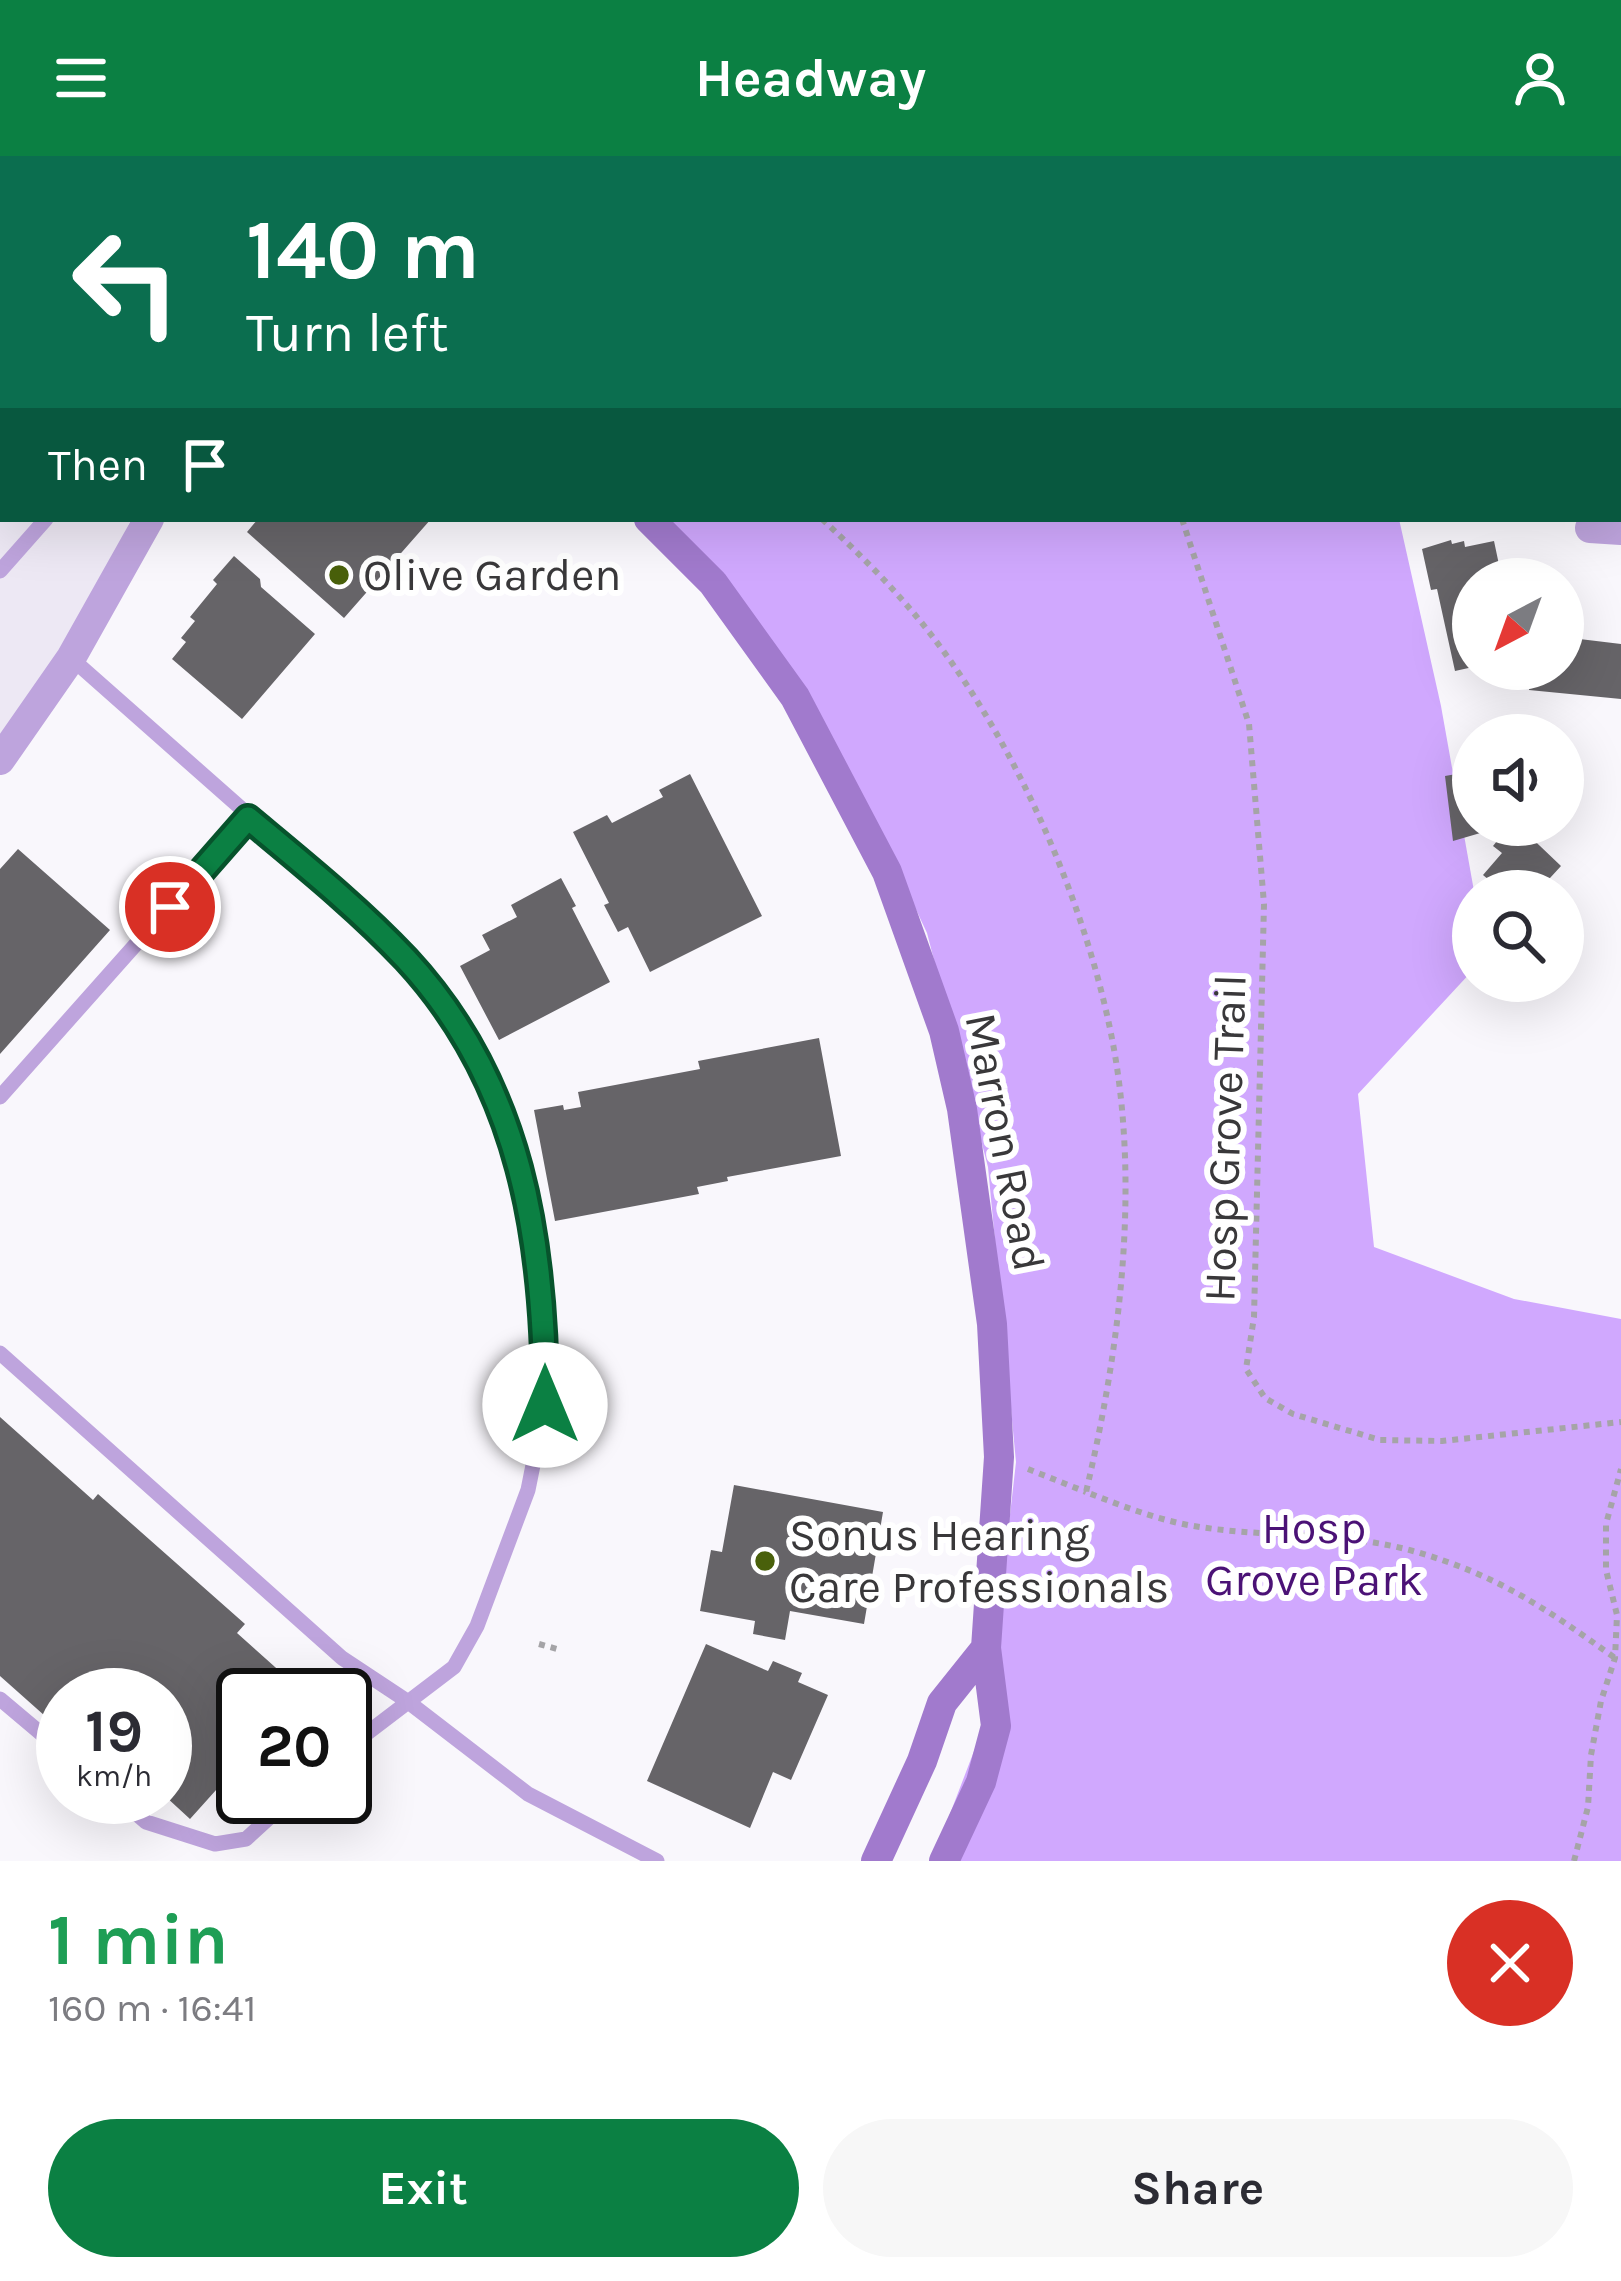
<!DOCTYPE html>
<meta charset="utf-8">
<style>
body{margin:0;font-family:Karla,sans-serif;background:#f7f7f7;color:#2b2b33;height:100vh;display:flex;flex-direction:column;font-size:45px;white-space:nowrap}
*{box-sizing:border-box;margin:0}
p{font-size:39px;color:#7c7c81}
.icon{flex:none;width:66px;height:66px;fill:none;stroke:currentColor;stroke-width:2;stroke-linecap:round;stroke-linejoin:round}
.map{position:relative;height:1705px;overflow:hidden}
.details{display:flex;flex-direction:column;background:#fff;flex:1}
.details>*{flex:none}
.guide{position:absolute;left:0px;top:0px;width:1623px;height:366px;box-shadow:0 12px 48px #0002;background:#0b6e4f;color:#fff;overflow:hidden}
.needle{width:78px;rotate:221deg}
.tools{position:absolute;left:1452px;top:402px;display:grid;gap:24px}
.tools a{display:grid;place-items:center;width:132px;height:132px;border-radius:50%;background:#fff;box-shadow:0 12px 48px #0002;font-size:60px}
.speed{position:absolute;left:36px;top:1512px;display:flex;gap:24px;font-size:60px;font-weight:700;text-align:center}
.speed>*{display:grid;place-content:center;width:156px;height:156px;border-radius:50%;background:#fff;box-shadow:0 12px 48px #0002;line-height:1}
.speed small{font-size:30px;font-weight:400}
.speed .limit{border:6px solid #111;border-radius:18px;background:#fff;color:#111}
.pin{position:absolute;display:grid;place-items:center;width:102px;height:102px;color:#fff;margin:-51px;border:6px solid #fff;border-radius:50%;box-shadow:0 3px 12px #0007}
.me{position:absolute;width:132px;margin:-66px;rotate:0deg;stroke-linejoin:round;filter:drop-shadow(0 0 9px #0008)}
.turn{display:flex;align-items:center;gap:42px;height:252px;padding:0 48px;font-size:54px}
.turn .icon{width:156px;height:156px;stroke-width:2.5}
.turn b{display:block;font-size:84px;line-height:102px}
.then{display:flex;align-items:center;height:114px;padding:0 48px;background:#0003;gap:24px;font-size:45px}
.round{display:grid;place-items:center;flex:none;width:126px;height:126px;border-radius:63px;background:#f7f7f7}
.head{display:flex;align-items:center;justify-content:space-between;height:204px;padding:0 48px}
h1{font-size:72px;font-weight:700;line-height:90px;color:#1e9e55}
.button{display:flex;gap:24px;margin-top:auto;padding:24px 48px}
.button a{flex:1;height:138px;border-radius:72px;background:#0b8043;color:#fff;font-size:48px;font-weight:700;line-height:138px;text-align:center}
.button a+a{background:#f7f7f7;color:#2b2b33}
header{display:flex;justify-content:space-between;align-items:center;height:156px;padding:0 48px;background:#0b8043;color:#fff;font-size:54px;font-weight:700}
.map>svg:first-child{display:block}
.built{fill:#ede8f4}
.forest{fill:#d0a8fe}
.building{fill:#666468}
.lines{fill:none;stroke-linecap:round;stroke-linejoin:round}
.path{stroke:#a5a4a7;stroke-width:6;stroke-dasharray:6 6;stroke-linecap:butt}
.service{stroke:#bea4dd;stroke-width:15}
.minor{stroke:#bea4dd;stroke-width:30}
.tertiary{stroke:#bea4dd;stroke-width:30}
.secondary{stroke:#a17acd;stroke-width:30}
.route-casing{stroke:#07532c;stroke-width:30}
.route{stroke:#0b8043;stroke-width:21}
.poi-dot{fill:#49600b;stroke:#fff;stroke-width:4.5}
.labels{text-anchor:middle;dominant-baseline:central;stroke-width:12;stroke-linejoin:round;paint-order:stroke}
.poi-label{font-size:45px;fill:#39383a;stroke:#fff;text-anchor:start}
.street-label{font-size:45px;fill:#39383a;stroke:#fff}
.park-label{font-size:45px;fill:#4b1276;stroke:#fff}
</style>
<header><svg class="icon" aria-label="menu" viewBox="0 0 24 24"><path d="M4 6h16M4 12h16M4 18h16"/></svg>Headway<svg class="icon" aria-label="person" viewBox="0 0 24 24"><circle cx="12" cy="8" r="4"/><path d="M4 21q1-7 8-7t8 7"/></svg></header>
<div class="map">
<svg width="1621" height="1705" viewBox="0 0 1621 1705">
<rect width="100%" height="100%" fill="#f9f7fc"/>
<!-- built -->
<path class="built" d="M0 0 63 3H3V363H131L78 478 0 605Z"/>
<!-- forest -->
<path class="forest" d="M382 0H1314L1315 3H381Z
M666 363H1399L1441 550 1474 735 1473 814 1358 938 1374 1091 1514 1143 1621 1163V1705H932L987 1561 1016 1306 988 1011 927 777 862 638Z"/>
<!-- building -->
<path class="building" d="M258 363H431L344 462 247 376Z
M1451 384 1452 388 1464 385 1465 391 1494 385 1502 423H1473V511L1455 515 1437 433 1431 434 1422 393Z
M234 400 260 423 261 431 315 478 242 563 172 503 186 486 181 482 195 465 190 461 217 428 213 424Z
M1563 481 1621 488V543L1529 534 1532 513H1563Z
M1473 615V669H1493L1494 673 1453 685 1445 620Z
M690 618 762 760 650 816 628 771 618 776 604 749 609 747 573 676 607 659 612 667 663 641 659 634Z
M1502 669H1518L1561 710 1539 734 1533 728 1527 735H1502L1483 719 1502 697 1493 690 1501 680 1496 675Z
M18 693 110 774 0 898V713Z
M561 722 576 750 572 752 610 826 499 884 460 810 490 794 482 779 517 761 511 749Z
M819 882 841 1000 727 1021 728 1025 697 1031 699 1038 555 1065 534 954 563 949 564 954 581 951 578 936 700 913 698 905Z
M0 1261 93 1344 98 1338 245 1468 237 1477 303 1536 243 1539V1604L190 1663 165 1640V1539H63V1576L0 1520Z
M734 1329 883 1356 864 1468 790 1455 785 1484 753 1478 755 1465 700 1455 711 1394 722 1396Z
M706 1488 768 1515 773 1505 802 1517 798 1526 828 1539 791 1624 773 1616 750 1672 647 1625Z"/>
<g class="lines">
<!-- path -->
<path class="path" d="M692 0V3
M1072 0 1073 3
M822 363C853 392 884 422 911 454 1005 564 1079 728 1109 868 1142 1019 1121 1188 1086 1336 1117 1348 1150 1361 1183 1368 1258 1383 1338 1374 1413 1395 1498 1419 1545 1452 1615 1502
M1182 363 1249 568 1264 748 1254 1161 1246 1213 1265 1242 1293 1258 1380 1284 1442 1285 1621 1266
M1028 1313 1086 1336
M539 1488 557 1493
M1574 1705 1588 1651 1591 1599 1601 1545 1615 1502 1617 1459 1606 1414V1368L1621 1313"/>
<!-- service -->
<path class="service" d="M0 96 3 97
M0 288 3 285
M0 415 46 363
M71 502 356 754 409 806 459 873 493 941 516 995 532 1058 545 1165V1249L528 1334 477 1470 454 1511 345 1594
M0 941 249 661
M0 1197 342 1502 407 1545 528 1638 657 1705
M0 1543 63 1596
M117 1641 146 1666 215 1688 246 1683 292 1641"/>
<!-- minor -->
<path class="minor" d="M1577 0 1604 3
M1590 372 1621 374"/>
<!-- tertiary -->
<path class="tertiary" d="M0 604 71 502 149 363"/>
<!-- secondary -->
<path class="secondary" d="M53 0 60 3
M304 3 305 0
M649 363 713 427 795 541 887 716 944 875 962 953 992 1168 999 1301 986 1492 996 1570 981 1626 944 1705
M876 1705 922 1605 942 1547 986 1492"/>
</g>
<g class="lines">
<!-- route casing -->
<g class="route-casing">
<path id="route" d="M170 751 248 662C302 707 358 752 406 803 522 928 545 1086 545 1249"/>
</g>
<!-- route -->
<use href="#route" class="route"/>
</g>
<!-- markers -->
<g class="poi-dot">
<circle cx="339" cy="419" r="12"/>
<circle cx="765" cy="1405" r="12"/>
</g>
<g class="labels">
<!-- poi labels -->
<g class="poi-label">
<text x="363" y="419">Olive Garden</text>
<text x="789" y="1379">Sonus Hearing<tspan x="789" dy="52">Care Professionals</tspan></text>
</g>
<!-- street labels -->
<g class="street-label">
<text transform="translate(1225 982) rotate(-88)">Hosp Grove Trail</text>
<text transform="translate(1005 986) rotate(79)">Marron Road</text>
</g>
<!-- park labels -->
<g class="park-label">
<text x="1314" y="1372">Hosp<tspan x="1314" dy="52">Grove Park</tspan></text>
</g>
</g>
</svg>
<div class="tools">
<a><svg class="needle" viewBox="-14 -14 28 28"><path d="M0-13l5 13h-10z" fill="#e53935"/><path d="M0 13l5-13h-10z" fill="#7c7c81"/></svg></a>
<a><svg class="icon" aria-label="sound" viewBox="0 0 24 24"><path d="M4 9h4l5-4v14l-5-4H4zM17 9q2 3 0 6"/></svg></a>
<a><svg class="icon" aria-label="search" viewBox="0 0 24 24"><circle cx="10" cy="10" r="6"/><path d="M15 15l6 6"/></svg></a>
</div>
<div class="speed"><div>19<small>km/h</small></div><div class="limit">20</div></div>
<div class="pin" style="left:170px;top:751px;background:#d93025"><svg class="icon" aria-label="arrive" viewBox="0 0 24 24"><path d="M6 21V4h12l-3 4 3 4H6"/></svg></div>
<svg class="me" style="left:545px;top:1249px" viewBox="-20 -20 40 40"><circle r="19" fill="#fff"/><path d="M0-13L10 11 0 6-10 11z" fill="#0b8043"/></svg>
<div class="guide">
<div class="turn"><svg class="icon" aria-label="left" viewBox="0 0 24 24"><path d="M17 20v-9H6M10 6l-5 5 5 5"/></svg><div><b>140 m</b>Turn left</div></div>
<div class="then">Then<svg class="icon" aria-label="arrive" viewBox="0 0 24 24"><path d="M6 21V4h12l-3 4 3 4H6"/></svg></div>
</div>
</div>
<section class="details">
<div class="head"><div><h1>1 min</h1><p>160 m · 16:41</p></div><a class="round" style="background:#d93025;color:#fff"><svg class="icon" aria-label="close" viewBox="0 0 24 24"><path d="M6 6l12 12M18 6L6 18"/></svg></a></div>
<div class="button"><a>Exit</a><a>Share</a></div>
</section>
